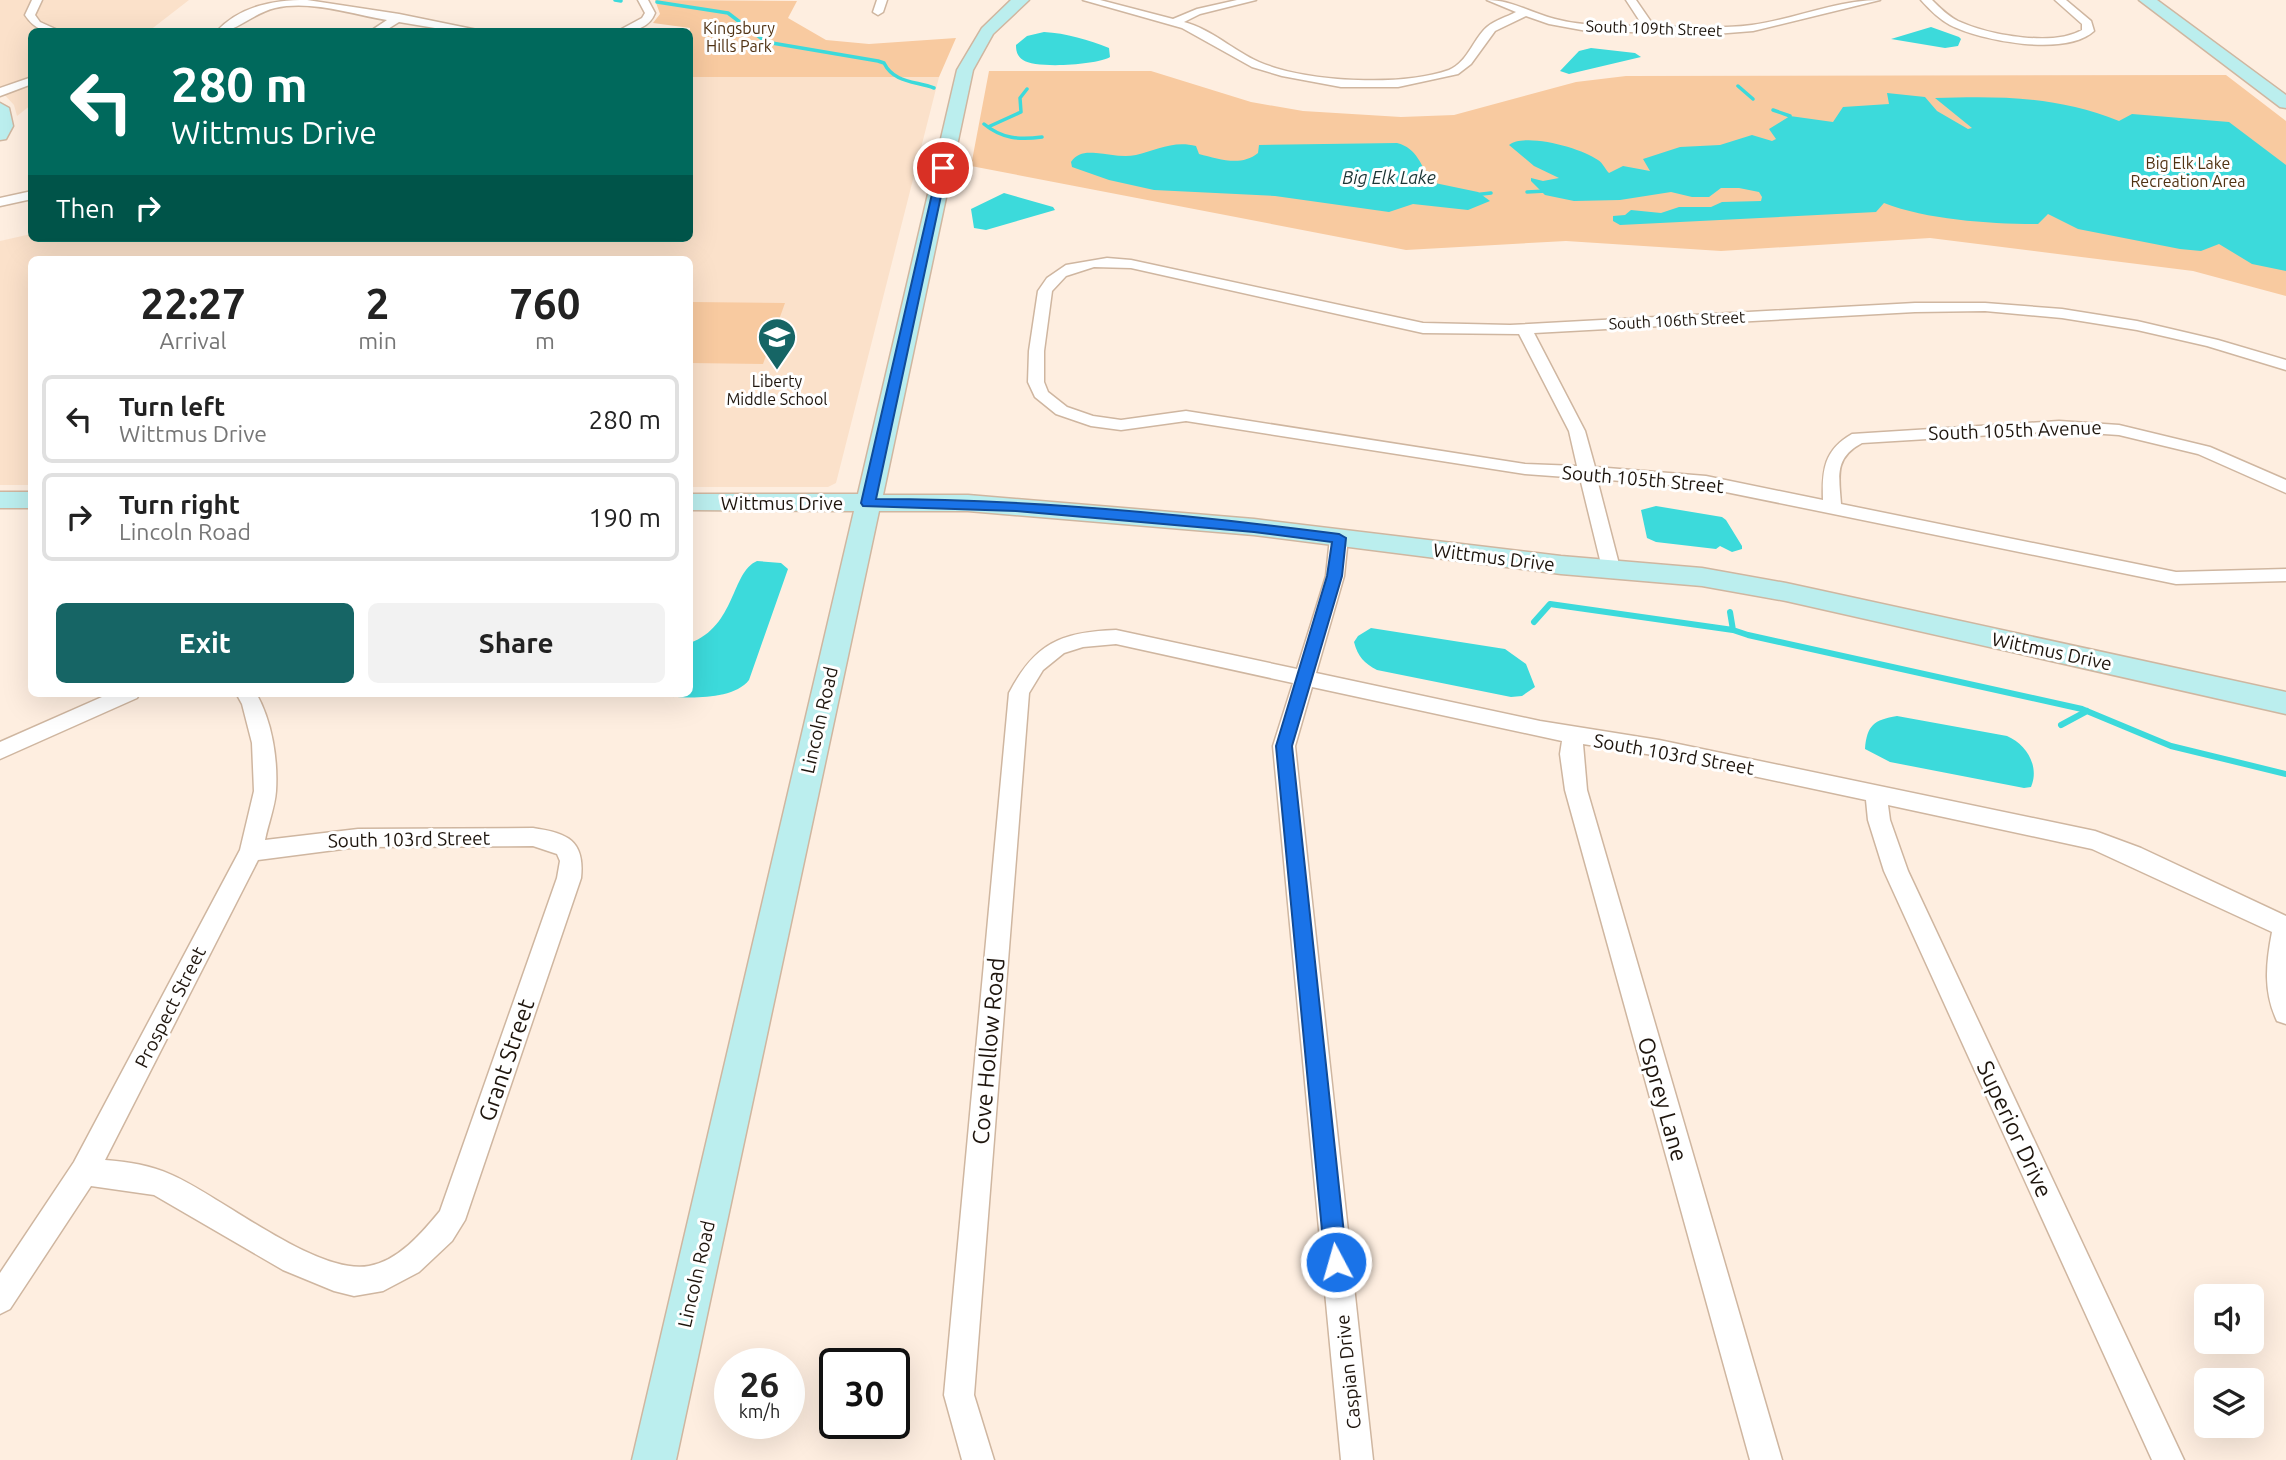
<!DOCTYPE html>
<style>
body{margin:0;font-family:Ubuntu,sans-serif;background:#f2f2f2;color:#222;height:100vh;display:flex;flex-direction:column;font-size:26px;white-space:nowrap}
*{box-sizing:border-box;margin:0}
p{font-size:23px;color:#767676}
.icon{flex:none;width:38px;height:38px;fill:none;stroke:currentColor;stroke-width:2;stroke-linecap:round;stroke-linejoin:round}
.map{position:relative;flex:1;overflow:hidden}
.drawer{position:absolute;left:28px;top:256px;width:665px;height:441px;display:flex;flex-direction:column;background:#fff;border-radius:10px;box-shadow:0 7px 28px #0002}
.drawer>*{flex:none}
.hud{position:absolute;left:28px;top:28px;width:665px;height:214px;border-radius:10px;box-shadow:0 7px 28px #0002;background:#00695c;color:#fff;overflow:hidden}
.buttons{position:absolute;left:2194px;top:1284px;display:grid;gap:14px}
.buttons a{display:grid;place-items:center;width:70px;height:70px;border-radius:10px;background:#fff;box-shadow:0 7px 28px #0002;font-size:35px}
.speed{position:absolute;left:714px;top:1348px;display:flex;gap:14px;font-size:35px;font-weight:700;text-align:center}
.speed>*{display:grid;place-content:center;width:91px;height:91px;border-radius:50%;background:#fff;box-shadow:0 7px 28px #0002;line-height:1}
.speed small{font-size:18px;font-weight:400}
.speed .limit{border:4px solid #111;border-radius:10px;background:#fff;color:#111}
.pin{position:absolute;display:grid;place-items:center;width:60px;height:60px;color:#fff;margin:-30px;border:4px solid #fff;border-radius:50%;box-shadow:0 2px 7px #0007}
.me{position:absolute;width:77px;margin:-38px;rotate:354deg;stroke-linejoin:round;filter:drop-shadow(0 0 5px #0008)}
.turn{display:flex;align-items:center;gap:24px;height:147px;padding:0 28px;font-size:32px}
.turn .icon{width:91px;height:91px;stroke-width:2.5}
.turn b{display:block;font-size:49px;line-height:60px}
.then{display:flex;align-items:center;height:66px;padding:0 28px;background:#0003;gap:14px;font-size:26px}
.eta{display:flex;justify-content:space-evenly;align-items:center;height:119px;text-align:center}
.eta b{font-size:42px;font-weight:600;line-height:49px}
.action{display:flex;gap:14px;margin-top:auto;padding:14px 28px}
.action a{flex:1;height:80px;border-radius:10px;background:#166565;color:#fff;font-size:28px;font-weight:600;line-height:80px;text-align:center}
.action a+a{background:#f2f2f2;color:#222}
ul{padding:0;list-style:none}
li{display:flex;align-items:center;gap:21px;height:88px;margin:0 14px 10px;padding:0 14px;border:4px solid #e0e0e0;border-radius:10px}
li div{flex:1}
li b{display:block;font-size:26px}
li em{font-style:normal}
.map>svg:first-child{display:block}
.built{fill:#fbe1ca}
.green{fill:#f8caa0}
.water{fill:#3cdadb}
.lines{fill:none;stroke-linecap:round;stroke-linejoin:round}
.stream-far1{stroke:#3cdadb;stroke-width:3.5}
.stream{stroke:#3cdadb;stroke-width:6}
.street-casing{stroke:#cfb6a0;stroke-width:3}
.secondary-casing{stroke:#cfb6a0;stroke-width:3}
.street{fill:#fff;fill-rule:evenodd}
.secondary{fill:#bee;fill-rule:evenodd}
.route{fill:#1a73e8;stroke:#114b97;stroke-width:2}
.labels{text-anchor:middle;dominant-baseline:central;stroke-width:6;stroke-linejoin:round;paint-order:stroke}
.far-park-label{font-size:16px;fill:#503213;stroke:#fff}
.far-street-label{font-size:16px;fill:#1e150d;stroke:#fff}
.far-poi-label{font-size:16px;fill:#1e150d;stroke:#fff}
.far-water-label{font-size:18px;font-style:italic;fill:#1c3535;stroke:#fff}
.street-label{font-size:19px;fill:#1e150d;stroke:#fff}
.near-street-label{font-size:23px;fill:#1e150d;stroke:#fff}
</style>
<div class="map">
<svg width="2286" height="1460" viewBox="0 0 2286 1460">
<rect width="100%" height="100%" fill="#feeee0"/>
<!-- built -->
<path class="built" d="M0 0H189L149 31 32 32 31 105 17 116 14 105 0 90Z
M690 77H939L836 483 828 487H690V259H32L31 485H0V241L31 234 32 238H690Z"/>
<!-- green -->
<path class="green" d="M655 0 797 1 788 18 826 40 869 44 956 38 939 77H690V28L653 23 660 14Z
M989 71H1151L1251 102 1303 111 1401 117 1454 115 1576 82 1626 76 2226 75 2286 121V296L2193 271 1930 238 1721 251 1566 241 1406 250 971 166Z
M690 302 785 303 763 364 690 363Z"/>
<!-- water -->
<path class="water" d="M1931 27 1959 37 1961 39 1958 46 1945 48 1891 39Z
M1044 32C1066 33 1089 40 1109 48L1110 57C1097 65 1035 69 1023 60 1017 56 1016 51 1016 45L1027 36Z
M1591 48 1635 53 1641 57 1569 74 1560 71 1579 51Z
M1887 93 1925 97 1937 111 1968 129 1972 128 1935 98C2001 96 2057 96 2119 121L2132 114 2229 122 2286 165V271L2252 264 2219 244 2201 251 2180 249 2078 229 2048 214 2038 224C1990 224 1928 220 1884 203L1876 212 1620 225 1613 221V216L1625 215 1631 210 1661 213 1679 207H1711L1722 202 1761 201 1762 197 1759 192 1739 188H1721L1709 197H1692L1671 192 1620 200 1574 201 1545 195 1531 181V178L1543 181 1559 178 1534 166 1509 145C1524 132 1582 148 1598 160 1603 163 1605 169 1609 173L1623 166 1650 171 1643 159 1680 147 1720 145 1752 135 1772 141 1776 139 1769 129 1790 116 1833 122 1843 107 1889 104Z
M1397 143C1417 148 1422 166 1430 182L1478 192 1490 201 1468 210 1413 204 1389 212 1275 196 1154 190 1109 180 1072 167 1071 162C1077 153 1085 152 1096 153 1109 154 1123 158 1136 155 1156 150 1174 140 1196 146L1199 154C1219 159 1241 167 1258 153L1259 145Z
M1004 193 1053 207 1055 210 986 230 974 228 971 209Z
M1656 506 1722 517 1726 520 1742 546V549L1732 552 1720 546 1716 549 1656 542 1647 538 1641 510Z
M757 561 781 563 788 569 749 680C734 699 696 698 673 697L669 693H690V643C736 626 731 572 757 561Z
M1371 628 1505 649 1526 664 1535 687 1522 696 1511 697 1377 670C1364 663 1358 657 1354 642L1358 636Z
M1897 716 2007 736C2026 744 2040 766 2031 787L2024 788 1890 762 1865 749C1867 725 1874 720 1897 716Z"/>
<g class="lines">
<!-- stream-far1 -->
<path class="stream-far1" d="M615 0 621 1
M657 2 728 13 766 42 878 61 884 63C894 83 915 81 934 88
M1738 86 1753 99
M1773 110 1790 116
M984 124C1002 139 1020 140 1042 137
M988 127 1021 112 1020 98 1027 89
M1527 192 1546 191
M1473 195 1491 193"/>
<!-- stream -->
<path class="stream" d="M1730 612 1733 630 1748 635 2082 709 2171 746 2286 774
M1534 622 1550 604 1733 630
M2061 725 2087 711"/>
<!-- street casing -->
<g class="street-casing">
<path id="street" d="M32 0H42L35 15 40 22 62 32C45 32 35 30 25 15Z
M307 0 399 14 487 32H459L399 22 383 32H369L387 20C351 14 311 0 275 8 253 13 237 32 216 32 240 6 273 0 307 0Z
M638 0H648L655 13C649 29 632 32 616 32L642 18 645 13Z
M877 0H887L883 12 878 15 873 12Z
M1083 0H1100L1173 19 1197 9 1237 0H1256L1200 14 1184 22C1211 29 1234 51 1259 62 1305 82 1401 87 1449 70 1468 62 1473 39 1487 27 1495 20 1507 17 1516 12L1487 0C1511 0 1532 13 1555 19 1584 27 1614 25 1643 26L1626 0H1636L1654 26C1687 27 1720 29 1752 25 1795 19 1837 0 1880 0L1753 31 1715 34 1587 31 1549 24 1526 16 1495 31 1471 64 1458 74 1398 87H1341L1282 76 1252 67 1182 28Z
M1921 0H1932C1940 8 1948 16 1958 21 1988 35 2053 47 2082 30V24L2055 0H2066L2091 21 2094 31C2066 57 1981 41 1950 25 1939 19 1929 9 1921 0Z
M32 77V84L0 96V88Z
M32 191V199L0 206V198Z
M1107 258 1131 260 1423 323 1510 325 1915 303H1985L2062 309 2137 321 2218 340 2286 360V370L2207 346 2137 330 2062 318 1985 311 1915 312 1534 333 1585 431 1595 467 1706 476 1823 500C1822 470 1824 450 1852 434L2059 421 2119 425 2210 447 2286 480V493L2198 454 2119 435 2059 431 1862 443C1834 458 1839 476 1841 504L2176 572 2286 569V581L2176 584 1706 488 1597 479 1620 568 1618 573H1604L1602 568 1580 478 1525 474 1186 421 1121 430 1091 426 1056 414 1035 397 1028 382 1029 351 1038 291 1047 278 1066 265ZM1094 267 1131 268 1423 333 1519 334 1569 431 1577 466 1525 464 1186 411 1121 420 1093 416 1067 407 1048 392 1044 382V351L1052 291 1066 276Z
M1339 532 1348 538 1344 576 1316 673 1540 721 1659 740 2095 831 2141 848 2286 916V1024L2277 1021C2263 991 2266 963 2272 932L2092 849 1888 805 1890 820 1908 871 2184 1460H2152L1884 871 1868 820 1866 800 1659 756 1583 744 1587 790 1782 1460H1750L1565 790 1560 754 1562 741 1312 687 1295 746 1373 1460H1341L1273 746 1293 683 1116 644 1083 647 1064 653 1043 670 1029 693 974 1395 994 1460H962L944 1395 1009 693C1035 643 1061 632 1116 630L1297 669 1326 576 1330 538Z
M111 693H140L137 698 0 759V742Z
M236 693H256C272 721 278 759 276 791 275 807 268 824 265 840L358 829 533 828C567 833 585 840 581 878L465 1220 452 1241 419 1272 383 1291 354 1296 334 1291 283 1270 154 1195 91 1186 10 1309 0 1314V1273L74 1162 240 850 254 791 252 743 242 704ZM533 846 557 854 560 861 557 878 440 1211C422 1233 398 1261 369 1266 317 1276 222 1197 172 1175 150 1165 129 1162 105 1160L258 860 358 847Z"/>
</g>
<!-- secondary casing -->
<g class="secondary-casing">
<path id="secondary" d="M1011 0H1029L993 34 973 70 883 495H968L1254 519 1561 556 1702 568 1786 583 2286 692V714L1786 601 1702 586 1561 574 1254 535 968 511H879L676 1460H632L854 511 690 510V494H858L957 70 982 28Z
M2139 0H2157L2286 95V108L2280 107Z
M0 103 9 108 13 126 6 139 0 140Z
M0 492H32V508H0Z"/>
</g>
<!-- street -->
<use href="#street" class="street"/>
<!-- secondary -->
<use href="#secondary" class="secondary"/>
</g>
<!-- route -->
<path class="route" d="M943 165 947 168 876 499C1030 499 1186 514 1339 534L1346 538 1342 576 1292 746 1347 1262 1344 1269 1336 1273 1328 1269 1325 1262 1276 746 1327 576 1332 542 1254 532 1016 511 863 506 861 503 938 168Z"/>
<!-- icons -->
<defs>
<g id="school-pin" transform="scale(2.0125)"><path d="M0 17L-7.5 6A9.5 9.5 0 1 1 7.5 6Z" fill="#166565" stroke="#fff"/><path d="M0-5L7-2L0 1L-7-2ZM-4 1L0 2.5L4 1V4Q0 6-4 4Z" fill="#fff"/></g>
</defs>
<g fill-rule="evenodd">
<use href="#school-pin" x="777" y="337"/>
</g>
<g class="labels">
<!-- far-park labels -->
<g class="far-park-label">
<text x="739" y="28">Kingsbury<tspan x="739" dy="18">Hills Park</tspan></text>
<text x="2188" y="163">Big Elk Lake<tspan x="2188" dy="18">Recreation Area</tspan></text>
</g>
<!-- far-street labels -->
<g class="far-street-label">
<text transform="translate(1654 28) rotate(2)">South 109th Street</text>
<text transform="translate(1677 320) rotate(-3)">South 106th Street</text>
</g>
<!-- far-poi labels -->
<g class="far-poi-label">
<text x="777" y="381">Liberty<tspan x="777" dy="18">Middle School</tspan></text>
</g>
<!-- far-water labels -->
<g class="far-water-label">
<text x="1389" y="177">Big Elk Lake</text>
</g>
<!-- street labels -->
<g class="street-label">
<text transform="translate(2015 430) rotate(-2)">South 105th Avenue</text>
<text transform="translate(1643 479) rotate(5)">South 105th Street</text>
<text x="782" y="503">Wittmus Drive</text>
<text transform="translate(1494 557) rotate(7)">Wittmus Drive</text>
<text transform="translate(2052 651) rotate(12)">Wittmus Drive</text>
<text transform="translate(819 720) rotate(-77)">Lincoln Road</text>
<text transform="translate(1674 754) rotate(10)">South 103rd Street</text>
<text transform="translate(409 839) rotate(-1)">South 103rd Street</text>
<text transform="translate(170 1007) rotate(-63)">Prospect Street</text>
<text transform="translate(696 1274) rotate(-77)">Lincoln Road</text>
<text transform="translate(1348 1372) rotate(-96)">Caspian Drive</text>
</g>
<!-- near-street labels -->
<g class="near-street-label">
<text transform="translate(988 1051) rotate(-85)">Cove Hollow Road</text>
<text transform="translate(506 1060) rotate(-71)">Grant Street</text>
<text transform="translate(1663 1099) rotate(74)">Osprey Lane</text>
<text transform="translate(2015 1129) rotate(65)">Superior Drive</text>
</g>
</g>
</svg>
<div class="buttons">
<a><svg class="icon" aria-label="sound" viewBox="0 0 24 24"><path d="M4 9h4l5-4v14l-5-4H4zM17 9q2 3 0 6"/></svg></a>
<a><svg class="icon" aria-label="layers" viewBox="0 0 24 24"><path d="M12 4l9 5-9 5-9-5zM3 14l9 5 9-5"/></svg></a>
</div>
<div class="speed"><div>26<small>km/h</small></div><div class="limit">30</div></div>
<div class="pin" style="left:943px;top:168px;background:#d93025"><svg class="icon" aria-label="arrive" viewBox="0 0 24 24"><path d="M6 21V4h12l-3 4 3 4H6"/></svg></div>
<svg class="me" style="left:1336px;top:1262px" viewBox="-20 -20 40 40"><circle r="17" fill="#1a73e8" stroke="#fff" stroke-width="3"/><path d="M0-11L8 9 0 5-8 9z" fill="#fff"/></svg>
<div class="hud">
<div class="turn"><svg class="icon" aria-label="left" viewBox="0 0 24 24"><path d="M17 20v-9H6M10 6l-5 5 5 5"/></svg><div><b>280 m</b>Wittmus Drive</div></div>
<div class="then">Then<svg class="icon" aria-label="right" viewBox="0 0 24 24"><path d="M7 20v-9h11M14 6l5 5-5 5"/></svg></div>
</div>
<section class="drawer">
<div class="eta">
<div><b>22:27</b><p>Arrival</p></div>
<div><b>2</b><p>min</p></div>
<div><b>760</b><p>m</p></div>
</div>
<ul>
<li><svg class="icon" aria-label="left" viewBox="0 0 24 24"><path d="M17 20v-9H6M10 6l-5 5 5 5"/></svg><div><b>Turn left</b><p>Wittmus Drive</p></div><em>280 m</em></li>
<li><svg class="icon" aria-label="right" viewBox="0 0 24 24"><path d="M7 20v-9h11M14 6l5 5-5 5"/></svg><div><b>Turn right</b><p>Lincoln Road</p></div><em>190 m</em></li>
</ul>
<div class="action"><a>Exit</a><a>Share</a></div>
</section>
</div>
